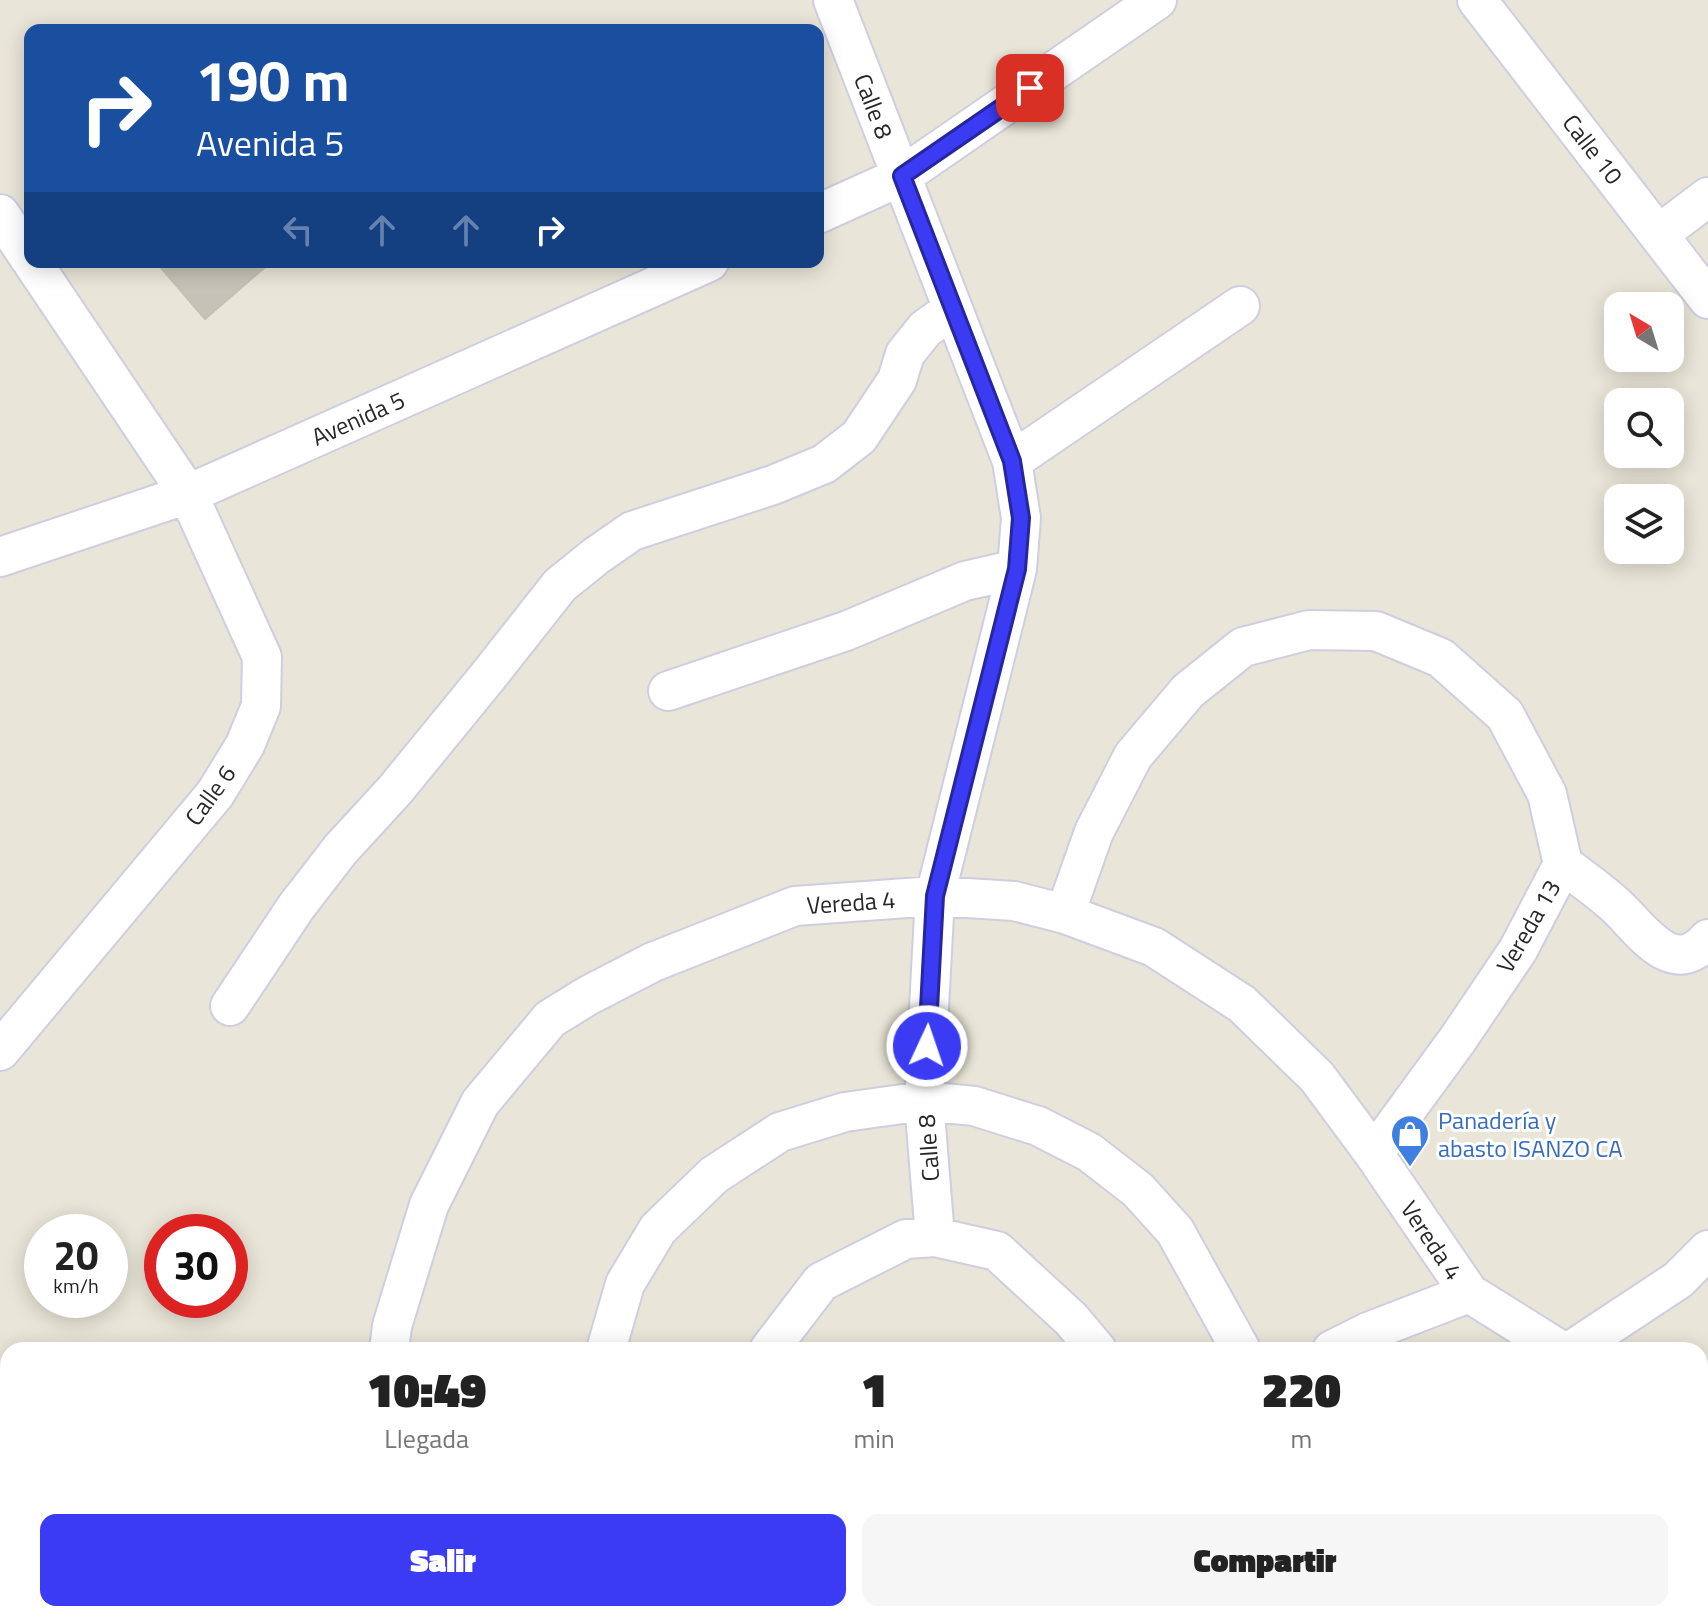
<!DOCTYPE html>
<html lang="es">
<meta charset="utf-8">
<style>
body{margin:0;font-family:"Titillium Web",sans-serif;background:#f6f6f6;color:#222;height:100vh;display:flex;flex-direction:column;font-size:30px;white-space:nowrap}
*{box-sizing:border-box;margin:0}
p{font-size:26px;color:#767676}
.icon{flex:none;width:44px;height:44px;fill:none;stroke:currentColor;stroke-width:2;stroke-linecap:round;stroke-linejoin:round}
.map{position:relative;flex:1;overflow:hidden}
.side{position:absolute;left:0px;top:1342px;width:1708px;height:280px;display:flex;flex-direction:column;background:#fff;border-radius:24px 24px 0 0;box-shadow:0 4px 20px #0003}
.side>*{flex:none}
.top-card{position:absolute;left:24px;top:24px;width:800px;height:244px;border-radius:16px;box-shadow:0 4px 20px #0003;background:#1a4fa0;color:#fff;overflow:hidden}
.needle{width:52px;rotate:322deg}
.tools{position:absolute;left:1604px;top:292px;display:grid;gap:16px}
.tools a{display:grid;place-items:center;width:80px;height:80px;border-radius:16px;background:#fff;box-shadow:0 4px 20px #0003;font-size:40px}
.speed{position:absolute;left:24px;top:1214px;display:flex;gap:16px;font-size:40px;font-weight:700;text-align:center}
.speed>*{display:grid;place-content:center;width:104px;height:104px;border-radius:50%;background:#fff;box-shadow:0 4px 20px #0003;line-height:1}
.speed small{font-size:20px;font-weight:400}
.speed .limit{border:12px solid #d22;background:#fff;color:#111}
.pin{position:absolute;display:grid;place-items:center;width:68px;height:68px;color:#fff;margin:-34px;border-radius:16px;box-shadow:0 4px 12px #0006}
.me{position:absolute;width:88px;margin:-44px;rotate:3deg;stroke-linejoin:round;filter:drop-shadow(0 0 6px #0008)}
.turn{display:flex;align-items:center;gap:28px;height:168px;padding:0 40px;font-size:36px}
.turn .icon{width:104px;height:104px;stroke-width:2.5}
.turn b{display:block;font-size:56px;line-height:68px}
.lanes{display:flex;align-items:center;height:76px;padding:0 40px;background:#0003;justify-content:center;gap:40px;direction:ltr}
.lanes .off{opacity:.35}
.eta{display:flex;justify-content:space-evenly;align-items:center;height:136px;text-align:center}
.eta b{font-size:48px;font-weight:800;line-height:56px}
.button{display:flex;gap:16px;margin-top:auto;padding:16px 40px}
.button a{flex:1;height:92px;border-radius:16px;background:#3b3bf4;color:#fff;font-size:32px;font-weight:800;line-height:92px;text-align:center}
.button a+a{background:#f6f6f6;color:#222}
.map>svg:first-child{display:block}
.building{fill:#c5c3b7;stroke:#c4c1b3;stroke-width:2}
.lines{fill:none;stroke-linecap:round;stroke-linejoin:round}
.minor-casing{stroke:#cecee0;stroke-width:42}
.minor{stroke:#fff;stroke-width:38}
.route-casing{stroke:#26269f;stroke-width:20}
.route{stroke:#3b3bf4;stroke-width:14}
.labels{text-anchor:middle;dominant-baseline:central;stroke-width:6;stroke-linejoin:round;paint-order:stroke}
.street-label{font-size:24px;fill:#272727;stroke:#fff}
.shop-label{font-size:24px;fill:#366cbe;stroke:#fff;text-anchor:start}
</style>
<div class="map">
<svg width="1708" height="1622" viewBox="0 0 1708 1622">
<rect width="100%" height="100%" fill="#e9e5d8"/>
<!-- building -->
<path class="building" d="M156 262H271L205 319Z"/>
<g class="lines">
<!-- minor casing -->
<g class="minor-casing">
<path id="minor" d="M833 0 1012 461 1021 518 1017 569 935 896 924 1101 935 1237
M1477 0 1708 299
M0 214 30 259
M818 214 902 176 1157 0
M1659 234 1708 197
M1012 461 1240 306
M0 557 188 494 709 262
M668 691 846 631 965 581 1017 569
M1563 864C1580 877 1597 889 1613 903 1639 925 1671 982 1708 939
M1065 914 1094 832 1133 756 1188 691 1243 647 1309 630 1376 631 1441 658 1505 715 1547 794 1563 864 1518 950 1458 1039 1374 1154
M230 1006 296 907 340 850 395 790 489 675 560 585 596 556 632 531 773 485 824 464 859 437 897 380 905 354 925 329 953 309
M0 1051 215 794 245 745 261 706 262 657 188 494 32 262
M389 1350 392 1326 429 1205 480 1103 550 1019 589 995 653 962 795 906 935 896 1014 901 1065 914 1154 947 1242 1004 1317 1077 1374 1154 1469 1293 1560 1350
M606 1350 625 1284 658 1229 714 1175 780 1132 845 1112 924 1101 974 1106 1038 1126 1089 1152 1138 1190 1175 1231 1241 1350
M769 1350 821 1282 906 1239 935 1237 997 1251 1071 1319 1097 1350
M1332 1350 1368 1332 1469 1293
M1572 1350 1678 1280 1708 1250
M1700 1415 1708 1420
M1700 1566 1708 1564
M438 1614 442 1622
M899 1622 901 1614
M1315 1622 1317 1614
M1484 1622 1511 1614
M1604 1622 1607 1614"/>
</g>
<!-- minor -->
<use href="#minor" class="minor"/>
</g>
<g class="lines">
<!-- route casing -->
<g class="route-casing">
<path id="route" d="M927 1046 935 896 1017 569 1021 518 1012 461 902 176 1030 88"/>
</g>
<!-- route -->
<use href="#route" class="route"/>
</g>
<!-- icons -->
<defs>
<g id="shop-pin" transform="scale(2)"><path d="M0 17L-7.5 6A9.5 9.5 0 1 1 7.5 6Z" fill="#3f7fe0" stroke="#fff"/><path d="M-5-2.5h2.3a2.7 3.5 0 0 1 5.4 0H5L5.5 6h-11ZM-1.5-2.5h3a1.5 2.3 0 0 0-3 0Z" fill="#fff"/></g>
</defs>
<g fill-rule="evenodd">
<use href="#shop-pin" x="1410" y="1134"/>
</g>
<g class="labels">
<!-- street labels -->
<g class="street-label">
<text transform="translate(874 106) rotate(69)">Calle 8</text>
<text transform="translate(1593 149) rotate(52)">Calle 10</text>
<text transform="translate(358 418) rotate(-24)">Avenida 5</text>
<text transform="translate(210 795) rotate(-54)">Calle 6</text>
<text transform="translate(851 902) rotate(-4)">Vereda 4</text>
<text transform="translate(1528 926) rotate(-60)">Vereda 13</text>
<text transform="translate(928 1148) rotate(-94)">Calle 8</text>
<text transform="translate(1432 1240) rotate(56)">Vereda 4</text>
</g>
<!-- shop labels -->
<g class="shop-label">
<text x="1438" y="1120">Panadería y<tspan x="1438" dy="28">abasto ISANZO CA</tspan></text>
</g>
</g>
</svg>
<div class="tools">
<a><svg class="needle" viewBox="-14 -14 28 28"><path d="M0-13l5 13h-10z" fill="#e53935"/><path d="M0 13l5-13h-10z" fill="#767676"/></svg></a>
<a><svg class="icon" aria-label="search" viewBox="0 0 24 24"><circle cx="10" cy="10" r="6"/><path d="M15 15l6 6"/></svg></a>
<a><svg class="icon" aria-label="layers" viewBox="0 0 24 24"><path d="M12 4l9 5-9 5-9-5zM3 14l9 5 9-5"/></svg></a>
</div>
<div class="speed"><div>20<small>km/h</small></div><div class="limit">30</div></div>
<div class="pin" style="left:1030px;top:88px;background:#d93025"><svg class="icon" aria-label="arrive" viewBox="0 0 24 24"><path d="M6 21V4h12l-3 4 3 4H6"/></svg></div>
<svg class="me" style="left:927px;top:1046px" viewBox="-20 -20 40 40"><circle r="17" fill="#3b3bf4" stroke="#fff" stroke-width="3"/><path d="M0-11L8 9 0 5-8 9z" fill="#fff"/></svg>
<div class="top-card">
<div class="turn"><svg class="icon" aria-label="right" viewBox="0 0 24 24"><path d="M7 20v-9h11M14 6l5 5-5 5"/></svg><div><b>190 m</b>Avenida 5</div></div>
<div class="lanes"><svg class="icon off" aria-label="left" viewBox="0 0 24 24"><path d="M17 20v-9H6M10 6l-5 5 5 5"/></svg><svg class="icon off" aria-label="ahead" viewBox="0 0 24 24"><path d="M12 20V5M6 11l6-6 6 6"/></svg><svg class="icon off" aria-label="ahead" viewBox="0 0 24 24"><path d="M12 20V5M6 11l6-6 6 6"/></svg><svg class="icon" aria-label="right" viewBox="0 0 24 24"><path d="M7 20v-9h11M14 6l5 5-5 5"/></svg></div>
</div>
<section class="side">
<div class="eta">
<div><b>10:49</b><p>Llegada</p></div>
<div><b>1</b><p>min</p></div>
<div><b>220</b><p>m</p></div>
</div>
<div class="button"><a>Salir</a><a>Compartir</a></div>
</section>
</div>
